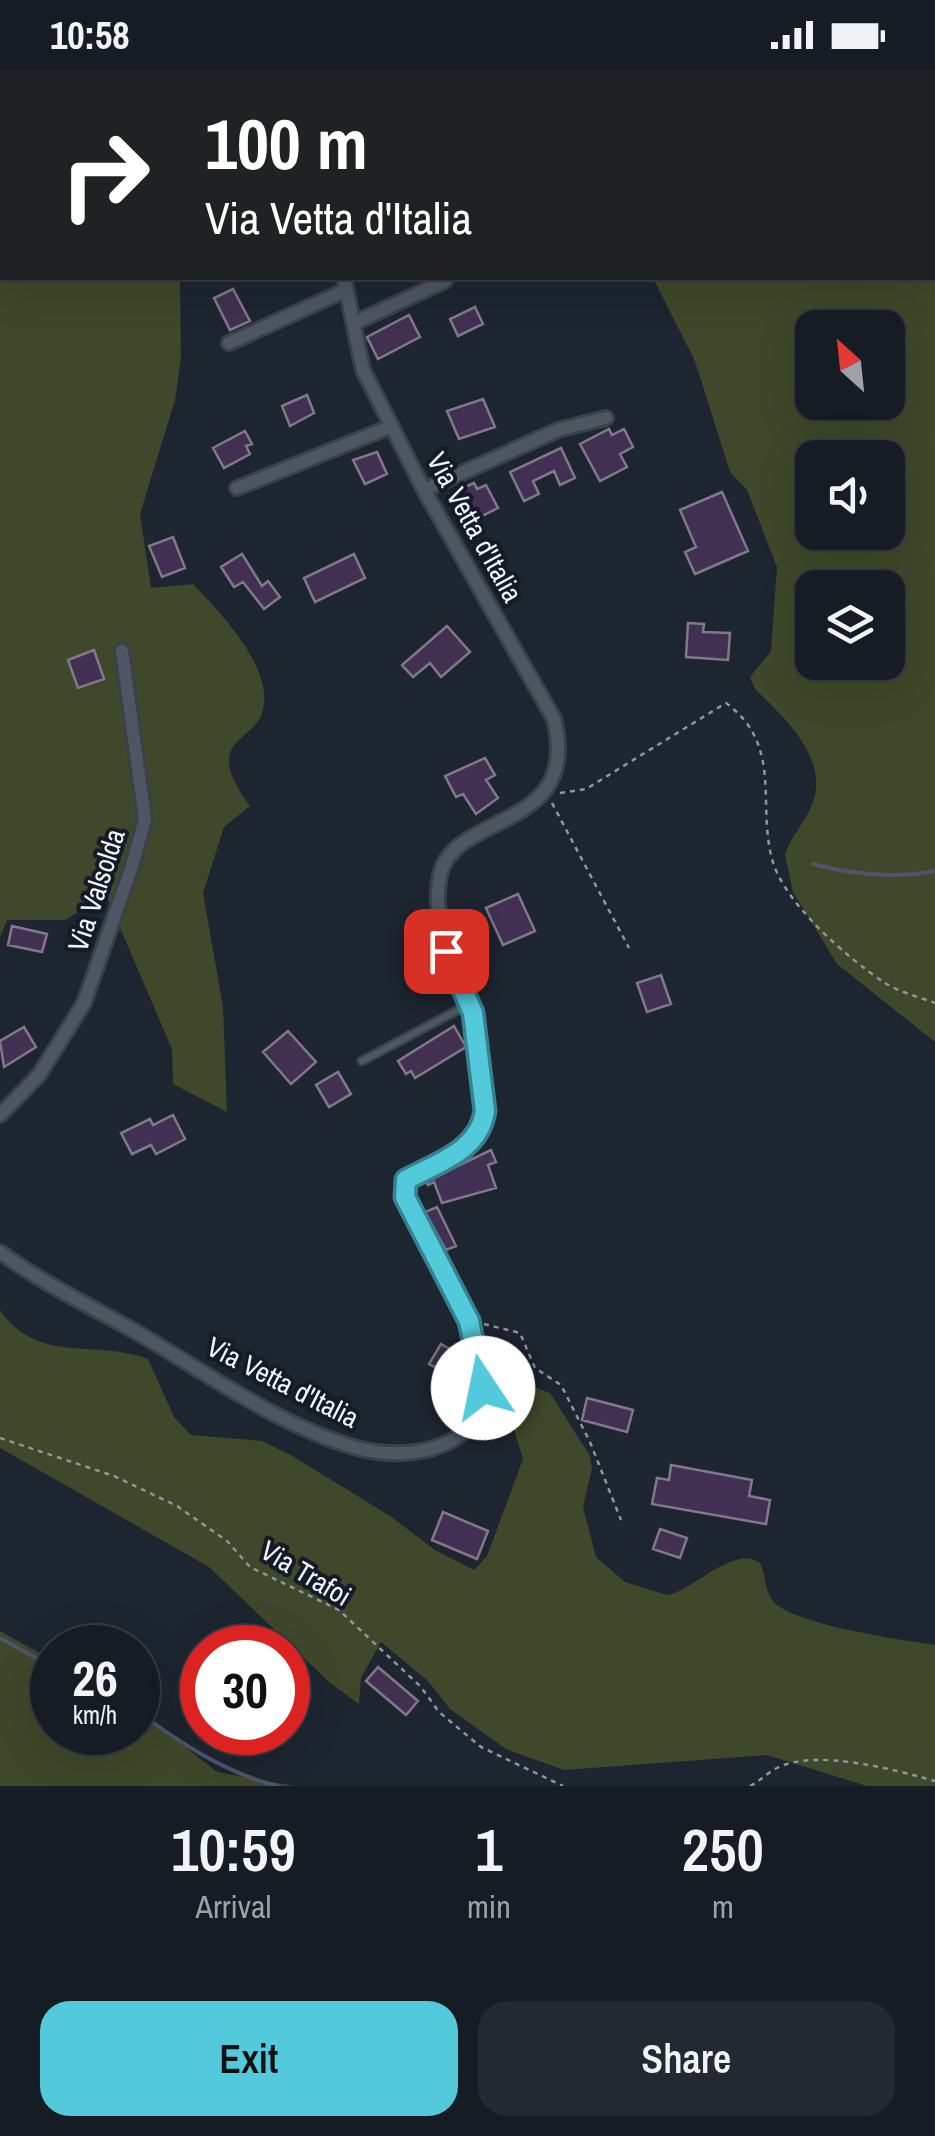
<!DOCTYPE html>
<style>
body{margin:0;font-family:"Archivo Narrow",sans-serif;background:#232931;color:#f1f3f6;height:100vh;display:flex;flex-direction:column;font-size:38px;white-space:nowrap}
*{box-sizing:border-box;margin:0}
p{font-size:32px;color:#9ea1a6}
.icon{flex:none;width:55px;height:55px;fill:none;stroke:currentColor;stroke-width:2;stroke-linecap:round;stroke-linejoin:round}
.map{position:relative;height:1716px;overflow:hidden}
.side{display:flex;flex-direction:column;background:#161c24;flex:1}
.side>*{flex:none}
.banner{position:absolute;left:0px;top:0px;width:935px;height:210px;box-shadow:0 10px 40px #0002,0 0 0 2px #353a41;background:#202124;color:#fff;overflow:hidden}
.needle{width:65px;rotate:333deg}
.tools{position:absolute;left:795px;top:240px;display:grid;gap:20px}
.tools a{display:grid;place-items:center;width:110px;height:110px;border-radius:20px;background:#161c24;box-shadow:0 10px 40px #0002,0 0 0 2px #353a41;font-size:50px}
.speed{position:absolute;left:30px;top:1555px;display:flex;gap:20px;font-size:50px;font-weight:700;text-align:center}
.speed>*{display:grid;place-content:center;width:130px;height:130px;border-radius:50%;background:#161c24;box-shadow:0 10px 40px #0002,0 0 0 2px #353a41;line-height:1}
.speed small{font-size:25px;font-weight:400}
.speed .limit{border:15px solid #d22;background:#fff;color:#111}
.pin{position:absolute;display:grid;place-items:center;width:85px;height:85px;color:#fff;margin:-42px;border-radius:20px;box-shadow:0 5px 15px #0006}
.me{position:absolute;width:110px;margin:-55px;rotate:349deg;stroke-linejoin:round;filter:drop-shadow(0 0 8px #0008)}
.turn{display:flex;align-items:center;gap:35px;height:210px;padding:0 40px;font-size:45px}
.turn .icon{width:130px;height:130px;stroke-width:2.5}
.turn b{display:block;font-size:70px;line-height:85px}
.eta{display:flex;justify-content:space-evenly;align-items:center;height:170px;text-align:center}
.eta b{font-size:60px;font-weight:600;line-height:70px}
.cta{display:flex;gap:20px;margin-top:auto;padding:20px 40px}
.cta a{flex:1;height:115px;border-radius:30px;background:#53cadc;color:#111;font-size:40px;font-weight:600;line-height:115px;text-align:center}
.cta a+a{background:#232931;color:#f1f3f6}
.status{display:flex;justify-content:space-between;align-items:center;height:70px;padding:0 50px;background:#161c24;direction:ltr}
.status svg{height:28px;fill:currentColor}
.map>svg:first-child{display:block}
.green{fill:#3f482a;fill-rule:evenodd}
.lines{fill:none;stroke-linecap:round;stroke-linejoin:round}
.stream{stroke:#4c556b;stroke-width:4}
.building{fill:#413051;stroke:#807988;stroke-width:2.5}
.lane-casing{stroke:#3a414a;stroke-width:11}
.street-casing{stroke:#3a414a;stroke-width:18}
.path{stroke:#8f969f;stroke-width:2.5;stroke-dasharray:5 5;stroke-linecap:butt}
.lane{stroke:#4d5662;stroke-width:6}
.street{stroke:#4d5662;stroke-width:12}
.route-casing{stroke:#36838f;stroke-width:25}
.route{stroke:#53cadc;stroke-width:18}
.labels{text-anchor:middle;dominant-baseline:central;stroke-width:8;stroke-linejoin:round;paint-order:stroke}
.street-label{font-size:28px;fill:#f0f5fd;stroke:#141b26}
</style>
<div class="status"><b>10:58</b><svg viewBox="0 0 49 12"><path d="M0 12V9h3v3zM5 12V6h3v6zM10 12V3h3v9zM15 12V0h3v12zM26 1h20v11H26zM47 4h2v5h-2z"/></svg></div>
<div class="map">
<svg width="935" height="1716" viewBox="0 0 935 1716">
<rect width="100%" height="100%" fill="#1d2530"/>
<!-- green -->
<path class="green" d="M0 0 223 2H2V208H180L181 288 175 330 140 444 151 518 193 514C220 542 279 603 261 646 257 655 248 662 240 669 216 689 236 716 250 736L224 757 203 823 223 937 227 1042 173 1014 172 979 106 825 65 850H7L0 867Z
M670 0H935V972L837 894 793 822 785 785C791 766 803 755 811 737 832 691 785 648 755 619L750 607 771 581 777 497 747 420 730 402 695 291 653 208H932V2ZM812 258H888V332H812ZM812 388H888V462H812ZM812 518H888V592H812Z
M0 1240C37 1295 97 1269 148 1289L174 1347 191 1365 262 1371 289 1384 390 1446 435 1480 474 1500 487 1486 523 1389 504 1328 513 1309 550 1323 590 1386 592 1398 583 1437 596 1487 625 1512 667 1525C695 1520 733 1474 760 1493 766 1505 764 1518 772 1530 789 1554 902 1570 935 1575V1716H867L767 1685 564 1700 506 1679 450 1639 428 1611 381 1572 361 1608 359 1634 330 1613 209 1497 0 1378Z
M0 1561 52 1590V1662H138V1639L217 1702 295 1716H0Z"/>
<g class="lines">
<!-- stream -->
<path class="stream" d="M813 794C854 805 893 809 935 801
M0 1568 52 1597
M138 1642C182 1674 224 1702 277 1716"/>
</g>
<!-- building -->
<path class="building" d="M233 219 250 251 230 260 214 228Z
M475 237 483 254 458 266 450 249Z
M409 245 420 267 378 289 367 267Z
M307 325 314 343 290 356 282 336Z
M483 329 495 357 459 369 447 341Z
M609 359 612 365 624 359 633 377 620 384 627 397 600 411 580 374Z
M245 361 252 374 246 376 250 384 224 398 213 378Z
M561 378 575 408 560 415 554 401 533 411 539 424 524 431 510 402Z
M377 382 387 404 365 414 353 390Z
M474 413 477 419 486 415 498 438 476 449 468 432 457 438 450 424Z
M722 422 748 481 695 504 685 482 696 477 680 440Z
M173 467 185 498 162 507 149 476Z
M242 484 262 516 268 511 280 527 264 539 243 512 234 517 221 497Z
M354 484 365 508 315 532 304 508Z
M688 553 704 554 703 562 730 563 728 590 686 587Z
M447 556 470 582 441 607 430 593 413 607 402 595Z
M94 580 104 609 78 618 68 590Z
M485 688 495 705 486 710 498 728 476 744 463 724 456 727 445 706Z
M518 824 535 861 503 875 486 838Z
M12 856 47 864 42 882 8 875Z
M661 905 671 934 647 942 637 913Z
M454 956 466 977 415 1008 411 1001 406 1004 398 991Z
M24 957 36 977 4 997 0 971Z
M288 961 316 992 291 1014 263 982Z
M338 1002 351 1024 329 1037 316 1015Z
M173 1045 185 1069 156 1084 151 1075 132 1084 121 1063 150 1049 153 1055Z
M491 1080 496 1092 488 1095 496 1118 442 1133 434 1112 428 1115 426 1111Z
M437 1137 456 1176 446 1180 425 1142Z
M441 1274 462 1286 453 1301 465 1308 457 1320 434 1307 438 1299 429 1294Z
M587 1328 633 1340 627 1362 582 1350Z
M671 1395 752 1410 749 1426 770 1430 766 1454 652 1434 657 1408 669 1410Z
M443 1442 488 1461 477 1489 432 1470Z
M660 1459 687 1468 680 1488 653 1479Z
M378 1597 418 1631 406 1645 366 1611Z"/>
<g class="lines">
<!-- lane casing -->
<g class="lane-casing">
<path id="lane" d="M362 991 469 934"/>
</g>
<!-- street casing -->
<g class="street-casing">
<path id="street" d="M409 2 416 0
M354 253 445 211
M229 273 346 220
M237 418 392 356
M424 420 558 360 606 348
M0 1045 39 1005 84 933 132 796 145 749 122 581
M0 1182C42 1213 92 1237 138 1263 208 1304 282 1358 361 1379 410 1391 484 1379 483 1316 482 1250 434 1184 405 1127L407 1110 474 1072C492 1038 482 982 473 945 462 899 429 856 440 805 455 740 582 763 554 649L424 420 363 300 344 208"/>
</g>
<!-- path -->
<path class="path" d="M560 723 586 719 726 633C783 675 757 733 772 789 783 832 847 888 885 913 899 922 919 927 935 933
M552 733 629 878
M484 1254 520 1263 535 1298 561 1315 590 1372 621 1450
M0 1368 114 1406 177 1436 227 1471 250 1497 339 1540 421 1617 439 1642 481 1677 563 1716
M750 1716C760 1711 767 1703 777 1698 815 1678 896 1700 935 1711"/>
<!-- lane -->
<use href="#lane" class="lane"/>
<!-- street -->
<use href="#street" class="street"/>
</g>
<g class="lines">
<!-- route casing -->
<g class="route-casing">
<path id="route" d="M446 881 473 943 485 1041C479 1081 439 1092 406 1110L405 1127 469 1251 483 1318"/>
</g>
<!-- route -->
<use href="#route" class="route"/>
</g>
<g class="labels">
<!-- street labels -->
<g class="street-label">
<text transform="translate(475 457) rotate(61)">Via Vetta d'Italia</text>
<text transform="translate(96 820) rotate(-72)">Via Valsolda</text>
<text transform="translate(283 1312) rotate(27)">Via Vetta d'Italia</text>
<text transform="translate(306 1503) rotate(31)">Via Trafoi</text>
</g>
</g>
</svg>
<div class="tools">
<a><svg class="needle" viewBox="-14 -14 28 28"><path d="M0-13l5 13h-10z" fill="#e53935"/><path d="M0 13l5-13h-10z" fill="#9ea1a6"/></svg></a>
<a><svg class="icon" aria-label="sound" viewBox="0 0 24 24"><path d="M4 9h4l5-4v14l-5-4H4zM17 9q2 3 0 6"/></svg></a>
<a><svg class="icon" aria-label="layers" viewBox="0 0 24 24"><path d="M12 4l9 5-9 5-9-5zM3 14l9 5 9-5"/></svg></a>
</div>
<div class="speed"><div>26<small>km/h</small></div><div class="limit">30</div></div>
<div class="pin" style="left:446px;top:881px;background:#d93025"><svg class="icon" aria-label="arrive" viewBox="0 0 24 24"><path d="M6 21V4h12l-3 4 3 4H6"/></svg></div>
<svg class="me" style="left:483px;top:1318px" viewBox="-20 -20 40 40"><circle r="19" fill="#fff"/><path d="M0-13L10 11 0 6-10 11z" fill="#53cadc"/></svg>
<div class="banner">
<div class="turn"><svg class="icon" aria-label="right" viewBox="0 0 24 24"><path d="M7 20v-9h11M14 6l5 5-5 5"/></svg><div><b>100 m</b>Via Vetta d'Italia</div></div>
</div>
</div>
<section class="side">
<div class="eta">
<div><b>10:59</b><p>Arrival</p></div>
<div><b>1</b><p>min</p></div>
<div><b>250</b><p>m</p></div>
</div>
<div class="cta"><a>Exit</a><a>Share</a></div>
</section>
